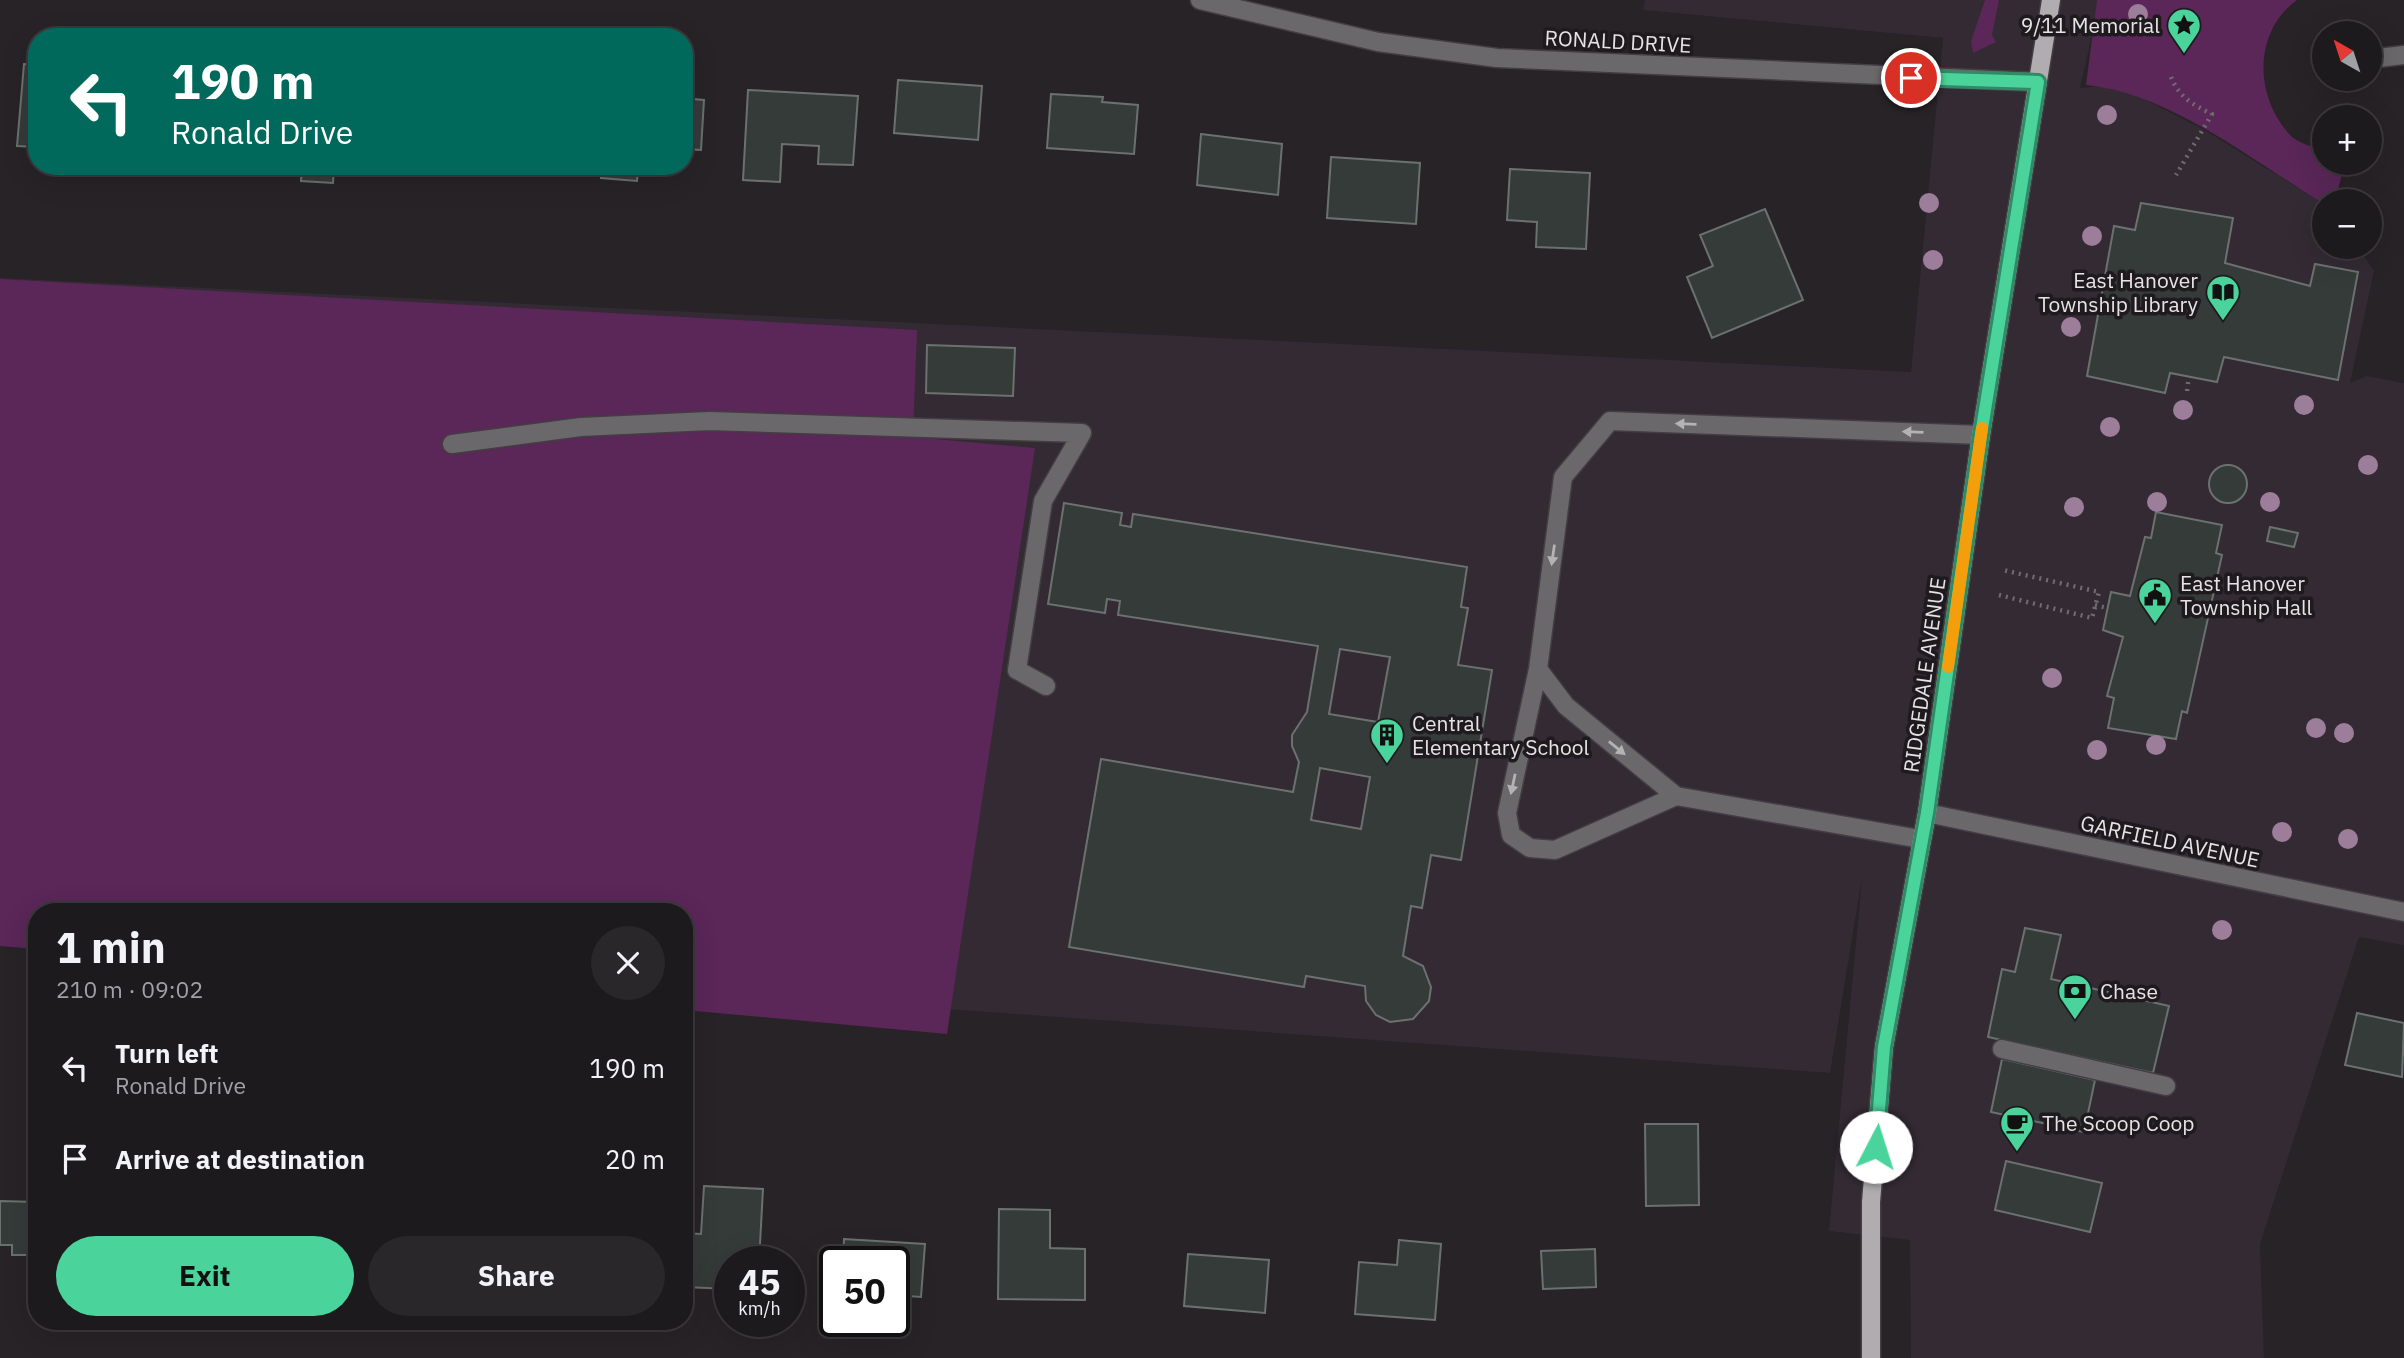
<!DOCTYPE html>
<meta charset="utf-8">
<style>
body{margin:0;font-family:"IBM Plex Sans",sans-serif;background:#2a272a;color:#f1f3f6;height:100vh;display:flex;flex-direction:column;font-size:26px;white-space:nowrap}
*{box-sizing:border-box;margin:0}
p{font-size:23px;color:#a0a1a4}
.icon{flex:none;width:38px;height:38px;fill:none;stroke:currentColor;stroke-width:2;stroke-linecap:round;stroke-linejoin:round}
.map{position:relative;flex:1;overflow:hidden}
.details{position:absolute;left:28px;top:903px;width:665px;height:427px;display:flex;flex-direction:column;background:#1d1a1d;border-radius:28px;box-shadow:0 7px 28px #0002,0 0 0 2px #3b383b}
.details>*{flex:none}
.banner{position:absolute;left:28px;top:28px;width:665px;height:147px;border-radius:28px;box-shadow:0 7px 28px #0002,0 0 0 2px #3b383b;background:#00695c;color:#fff;overflow:hidden}
.needle{width:46px;rotate:321deg}
.fabs{position:absolute;left:2312px;top:21px;display:grid;gap:14px}
.fabs a{display:grid;place-items:center;width:70px;height:70px;border-radius:50%;background:#1d1a1d;box-shadow:0 7px 28px #0002,0 0 0 2px #3b383b;font-size:35px}
.speed{position:absolute;left:714px;top:1246px;display:flex;gap:14px;font-size:35px;font-weight:700;text-align:center}
.speed>*{display:grid;place-content:center;width:91px;height:91px;border-radius:50%;background:#1d1a1d;box-shadow:0 7px 28px #0002,0 0 0 2px #3b383b;line-height:1}
.speed small{font-size:18px;font-weight:400}
.speed .limit{border:4px solid #111;border-radius:10px;background:#fff;color:#111}
.pin{position:absolute;display:grid;place-items:center;width:60px;height:60px;color:#fff;margin:-30px;border:4px solid #fff;border-radius:50%;box-shadow:0 2px 7px #0007}
.me{position:absolute;width:77px;margin:-38px;rotate:5deg;stroke-linejoin:round;filter:drop-shadow(0 0 5px #0008)}
.turn{display:flex;align-items:center;gap:24px;height:147px;padding:0 28px;font-size:32px}
.turn .icon{width:91px;height:91px;stroke-width:2.5}
.turn b{display:block;font-size:49px;line-height:60px}
.round{display:grid;place-items:center;flex:none;width:74px;height:74px;border-radius:37px;background:#2a272a}
.head{display:flex;align-items:center;justify-content:space-between;height:119px;padding:0 28px}
h1{font-size:42px;font-weight:700;line-height:52px}
.primary-button{display:flex;gap:14px;margin-top:auto;padding:14px 28px}
.primary-button a{flex:1;height:80px;border-radius:42px;background:#4ad49c;color:#111;font-size:28px;font-weight:700;line-height:80px;text-align:center}
.primary-button a+a{background:#2a272a;color:#f1f3f6}
ul{padding:0;list-style:none}
li{display:flex;align-items:center;gap:21px;height:91px;padding:0 28px}
li div{flex:1}
li b{display:block;font-size:26px}
li em{font-style:normal}
.map>svg:first-child{display:block}
.built{fill:#332a33}
.green{fill:#5a2758}
.building{fill:#353b38;stroke:#6b716e;stroke-width:2;fill-rule:evenodd}
.lines{fill:none;stroke-linecap:round;stroke-linejoin:round}
.minor-casing{stroke:#423e42;stroke-width:21}
.major-casing{stroke:#423e42;stroke-width:21}
.path{stroke:#706d70;stroke-width:4.5;stroke-dasharray:2 5;stroke-linecap:butt}
.minor{stroke:#6a686a;stroke-width:18}
.major{stroke:#b0acb0;stroke-width:18}
.tree{fill:#9c7d9a}
.oneway{fill:#b4b2b4}
.route-casing{stroke:#308a65;stroke-width:18}
.route{stroke:#4ad49c;stroke-width:12}
.slow{stroke:#f59e0b;stroke-width:12}
.labels{text-anchor:middle;dominant-baseline:central;stroke-width:7;stroke-linejoin:round;paint-order:stroke}
.poi-label{font-size:21px;fill:#e6e3e6;stroke:#1e1a1e;text-anchor:start}
.street-label{font-size:21px;fill:#e6e3e6;stroke:#1e1a1e}
</style>
<div class="map">
<svg width="2404" height="1358" viewBox="0 0 2404 1358">
<rect width="100%" height="100%" fill="#272327"/>
<!-- built -->
<path class="built" d="M1645 0H2100L2080 88 2100 86 2134 94 2203 129 2324 204V247H2358L2374 271 2350 383 2367 376 2404 383V945L2359 937 2260 1244 2264 1358H1911L1910 1240 1829 1231 1862 878 1830 1073 684 990V912H37L0 941V278L1911 372 1943 38 1643 10Z"/>
<!-- green -->
<path class="green" d="M1985 0H1999L1992 35 1996 42 1973 53 1971 41Z
M2097 0H2297C2253 32 2254 96 2290 135 2297 143 2314 147 2324 151V163H2345L2335 201H2324V204C2253 161 2169 93 2086 85Z
M0 279 917 330 913 437 1035 448 947 1034 684 1010V912H37V949L0 946Z"/>
<!-- building -->
<path class="building" d="M24 64 37 65V147L17 146Z
M898 80 982 86 978 140 894 133Z
M684 88H694L693 99 704 100 701 150 684 149Z
M748 90 858 96 853 165 818 164 819 146 782 144 780 182 743 180Z
M1051 94 1103 97 1102 102 1138 105 1134 154 1047 148Z
M1201 134 1282 144 1278 195 1197 185Z
M1331 157 1420 163 1416 224 1327 218Z
M302 166H334L333 183 301 181Z
M450 166H484L483 174 450 172Z
M602 166H638L637 181 601 178Z
M1510 169 1590 173 1586 249 1536 247 1537 222 1507 220Z
M2141 203 2233 218 2225 263 2310 286 2315 264 2358 272 2338 380 2224 357 2217 382 2170 373 2165 393 2087 376 2114 226 2135 230Z
M1765 209 1803 300 1712 338 1687 277 1713 266 1700 235Z
M927 345 1015 348 1013 396 926 393Z
M2209 484a19 19 0 1 1 38 0a19 19 0 1 1-38 0Z
M1064 503 1122 513 1120 525 1131 527 1133 514 1467 567 1461 607 1468 608 1458 665 1492 670 1461 860 1431 855 1422 908 1411 906 1403 956 1423 966 1431 987 1429 1001 1413 1019 1390 1022 1376 1015 1366 1001 1365 986 1306 976 1304 987 1069 947 1101 759 1293 792 1299 762 1292 746V735L1307 712 1318 646 1118 615 1120 601 1107 599 1105 613 1048 604ZM1340 649 1390 657 1378 722 1329 714ZM1320 768 1370 777 1361 829 1311 820Z
M2156 512 2222 525 2216 553 2222 555 2187 713 2182 711 2176 739 2108 728 2114 698 2107 696 2123 637 2103 630 2111 592 2130 596 2145 537 2151 538Z
M2270 527 2298 533 2294 547 2267 541Z
M2025 928 2061 935 2051 979 2169 1006 2153 1073 1988 1037 2002 969 2015 972Z
M2357 1013 2404 1023 2402 1077 2345 1065Z
M2002 1059 2095 1080 2084 1132 1991 1112Z
M1645 1124H1698L1699 1205 1646 1206Z
M2006 1161 2102 1183 2090 1232 1995 1210Z
M704 1186 763 1189 759 1262H730V1289L684 1287V1233L701 1234Z
M0 1201 37 1202V1255H12V1245H0Z
M999 1209 1050 1210V1248L1085 1249V1300L998 1299Z
M844 1239 925 1244 921 1297 894 1295V1262H843Z
M1399 1240 1441 1244 1435 1320 1355 1314 1359 1262 1397 1265Z
M1595 1249 1596 1287 1543 1289 1541 1251Z
M1188 1254 1269 1260 1265 1313 1184 1306Z"/>
<g class="lines">
<!-- minor casing -->
<g class="minor-casing">
<path id="minor" d="M1200 0 1378 42 1497 58 2038 82
M2370 59 2404 55
M452 444 581 427 709 421 1082 433 1043 501 1017 670 1046 686
M1538 669 1507 813 1511 835 1530 848 1555 850 1676 796
M1927 813 2404 912
M1920 839 1676 796 1566 706 1538 669 1563 477 1610 421 1981 435
M2002 1049 2166 1086"/>
</g>
<!-- major casing -->
<g class="major-casing">
<path id="major" d="M1871 1358V1202L1884 1047 1927 813 1981 435 2051 0"/>
</g>
<!-- path -->
<path class="path" d="M2171 77C2179 97 2193 105 2212 114L2176 175
M2187 391 2189 376
M1999 595 2092 618 2099 592 2003 570
M2095 605 2107 608"/>
<!-- minor -->
<use href="#minor" class="minor"/>
<!-- major -->
<use href="#major" class="major"/>
</g>
<!-- trees -->
<g class="tree">
<circle cx="2138" cy="14" r="10"/>
<circle cx="2107" cy="115" r="10"/>
<circle cx="1929" cy="203" r="10"/>
<circle cx="2092" cy="236" r="10"/>
<circle cx="1933" cy="260" r="10"/>
<circle cx="2071" cy="327" r="10"/>
<circle cx="2304" cy="405" r="10"/>
<circle cx="2183" cy="410" r="10"/>
<circle cx="2110" cy="427" r="10"/>
<circle cx="2368" cy="465" r="10"/>
<circle cx="2157" cy="502" r="10"/>
<circle cx="2270" cy="502" r="10"/>
<circle cx="2074" cy="507" r="10"/>
<circle cx="2052" cy="678" r="10"/>
<circle cx="2316" cy="728" r="10"/>
<circle cx="2344" cy="733" r="10"/>
<circle cx="2156" cy="745" r="10"/>
<circle cx="2097" cy="750" r="10"/>
<circle cx="2282" cy="832" r="10"/>
<circle cx="2348" cy="839" r="10"/>
<circle cx="2222" cy="930" r="10"/>
</g>
<!-- one-way arrows -->
<defs><path id="oneway-solid" d="M-6-.8H1V-3.2L6.5 0L1 3.2V.8H-6Z" transform="scale(1.75)"/></defs>
<g class="oneway">
<use href="#oneway-solid" transform="translate(1686 424) rotate(-178)"/>
<use href="#oneway-solid" transform="translate(1913 432) rotate(-178)"/>
<use href="#oneway-solid" transform="translate(1553 555) rotate(98)"/>
<use href="#oneway-solid" transform="translate(1617 748) rotate(39)"/>
<use href="#oneway-solid" transform="translate(1513 784) rotate(102)"/>
</g>
<g class="lines">
<!-- route casing -->
<g class="route-casing">
<path id="route" d="M1876 1147 1884 1047 1927 813 1981 435 2038 82 1911 78"/>
</g>
<!-- route -->
<use href="#route" class="route"/>
<!-- slow -->
<path class="slow" d="M1948 667 1982 428"/>
</g>
<!-- icons -->
<defs>
<g id="sight-pin" transform="scale(1.75)"><path d="M0 17L-7.5 6A9.5 9.5 0 1 1 7.5 6Z" fill="#4ad49c" stroke="#1e1a1e"/><path d="M0-6L1.8-2.2L6-1.7L2.9 1.2L3.7 5.4L0 3.3L-3.7 5.4L-2.9 1.2L-6-1.7L-1.8-2.2Z" fill="#111"/></g>
<g id="library-pin" transform="scale(1.75)"><path d="M0 17L-7.5 6A9.5 9.5 0 1 1 7.5 6Z" fill="#4ad49c" stroke="#1e1a1e"/><path d="M-6-4Q-3-5.5-.7-3.5V5Q-3 3-6 4ZM6-4Q3-5.5 .7-3.5V5Q3 3 6 4Z" fill="#111"/></g>
<g id="civic-pin" transform="scale(1.75)"><path d="M0 17L-7.5 6A9.5 9.5 0 1 1 7.5 6Z" fill="#4ad49c" stroke="#1e1a1e"/><path d="M-.6-6.5H3V-4.5H.6V-3L4-1V1h2V6H-6V1h2V-1L-.6-3ZM-1.2 2.5V6h2.4V2.5Z" fill="#111"/></g>
<g id="building-pin" transform="scale(1.75)"><path d="M0 17L-7.5 6A9.5 9.5 0 1 1 7.5 6Z" fill="#4ad49c" stroke="#1e1a1e"/><path d="M-4-6H4V6H1V3H-1V6H-4ZM-2.5-4.3h1.7v1.8h-1.7ZM.8-4.3h1.7v1.8H.8ZM-2.5-1h1.7V.8h-1.7ZM.8-1h1.7V.8H.8Z" fill="#111"/></g>
<g id="bank-pin" transform="scale(1.75)"><path d="M0 17L-7.5 6A9.5 9.5 0 1 1 7.5 6Z" fill="#4ad49c" stroke="#1e1a1e"/><path d="M-6-4H6V4H-6ZM0-2.3a2.3 2.3 0 1 0 0 4.6a2.3 2.3 0 1 0 0-4.6Z" fill="#111"/></g>
<g id="cafe-pin" transform="scale(1.75)"><path d="M0 17L-7.5 6A9.5 9.5 0 1 1 7.5 6Z" fill="#4ad49c" stroke="#1e1a1e"/><path d="M-5.5-4.5H6V0H3Q3 3.5 0 3.5H-2.5Q-5.5 3.5-5.5 0ZM3-3.2v2h1.7v-2ZM-6 4.5H4V6H-6Z" fill="#111"/></g>
</defs>
<g fill-rule="evenodd">
<use href="#sight-pin" x="2184" y="25"/>
<use href="#library-pin" x="2223" y="292"/>
<use href="#civic-pin" x="2155" y="595"/>
<use href="#building-pin" x="1387" y="735"/>
<use href="#bank-pin" x="2075" y="991"/>
<use href="#cafe-pin" x="2017" y="1123"/>
</g>
<g class="labels">
<!-- poi labels -->
<g class="poi-label">
<text x="2160" y="25" text-anchor="end">9/11 Memorial</text>
<text x="2198" y="280" text-anchor="end">East Hanover<tspan x="2198" dy="24">Township Library</tspan></text>
<text x="2180" y="583">East Hanover<tspan x="2180" dy="24">Township Hall</tspan></text>
<text x="1412" y="723">Central<tspan x="1412" dy="24">Elementary School</tspan></text>
<text x="2100" y="991">Chase</text>
<text x="2042" y="1123">The Scoop Coop</text>
</g>
<!-- street labels -->
<g class="street-label">
<text transform="translate(1618 41) rotate(3)">RONALD DRIVE</text>
<text transform="translate(1924 675) rotate(-82)">RIDGEDALE AVENUE</text>
<text transform="translate(2170 841) rotate(12)">GARFIELD AVENUE</text>
</g>
</g>
</svg>
<div class="fabs">
<a><svg class="needle" viewBox="-14 -14 28 28"><path d="M0-13l5 13h-10z" fill="#e53935"/><path d="M0 13l5-13h-10z" fill="#a0a1a4"/></svg></a>
<a>+</a>
<a>−</a>
</div>
<div class="speed"><div>45<small>km/h</small></div><div class="limit">50</div></div>
<div class="pin" style="left:1911px;top:78px;background:#d93025"><svg class="icon" aria-label="arrive" viewBox="0 0 24 24"><path d="M6 21V4h12l-3 4 3 4H6"/></svg></div>
<svg class="me" style="left:1876px;top:1147px" viewBox="-20 -20 40 40"><circle r="19" fill="#fff"/><path d="M0-13L10 11 0 6-10 11z" fill="#4ad49c"/></svg>
<div class="banner">
<div class="turn"><svg class="icon" aria-label="left" viewBox="0 0 24 24"><path d="M17 20v-9H6M10 6l-5 5 5 5"/></svg><div><b>190 m</b>Ronald Drive</div></div>
</div>
<section class="details">
<div class="head"><div><h1>1 min</h1><p>210 m · 09:02</p></div><a class="round"><svg class="icon" aria-label="close" viewBox="0 0 24 24"><path d="M6 6l12 12M18 6L6 18"/></svg></a></div>
<ul>
<li><svg class="icon" aria-label="left" viewBox="0 0 24 24"><path d="M17 20v-9H6M10 6l-5 5 5 5"/></svg><div><b>Turn left</b><p>Ronald Drive</p></div><em>190 m</em></li>
<li><svg class="icon" aria-label="arrive" viewBox="0 0 24 24"><path d="M6 21V4h12l-3 4 3 4H6"/></svg><div><b>Arrive at destination</b></div><em>20 m</em></li>
</ul>
<div class="primary-button"><a>Exit</a><a>Share</a></div>
</section>
</div>
